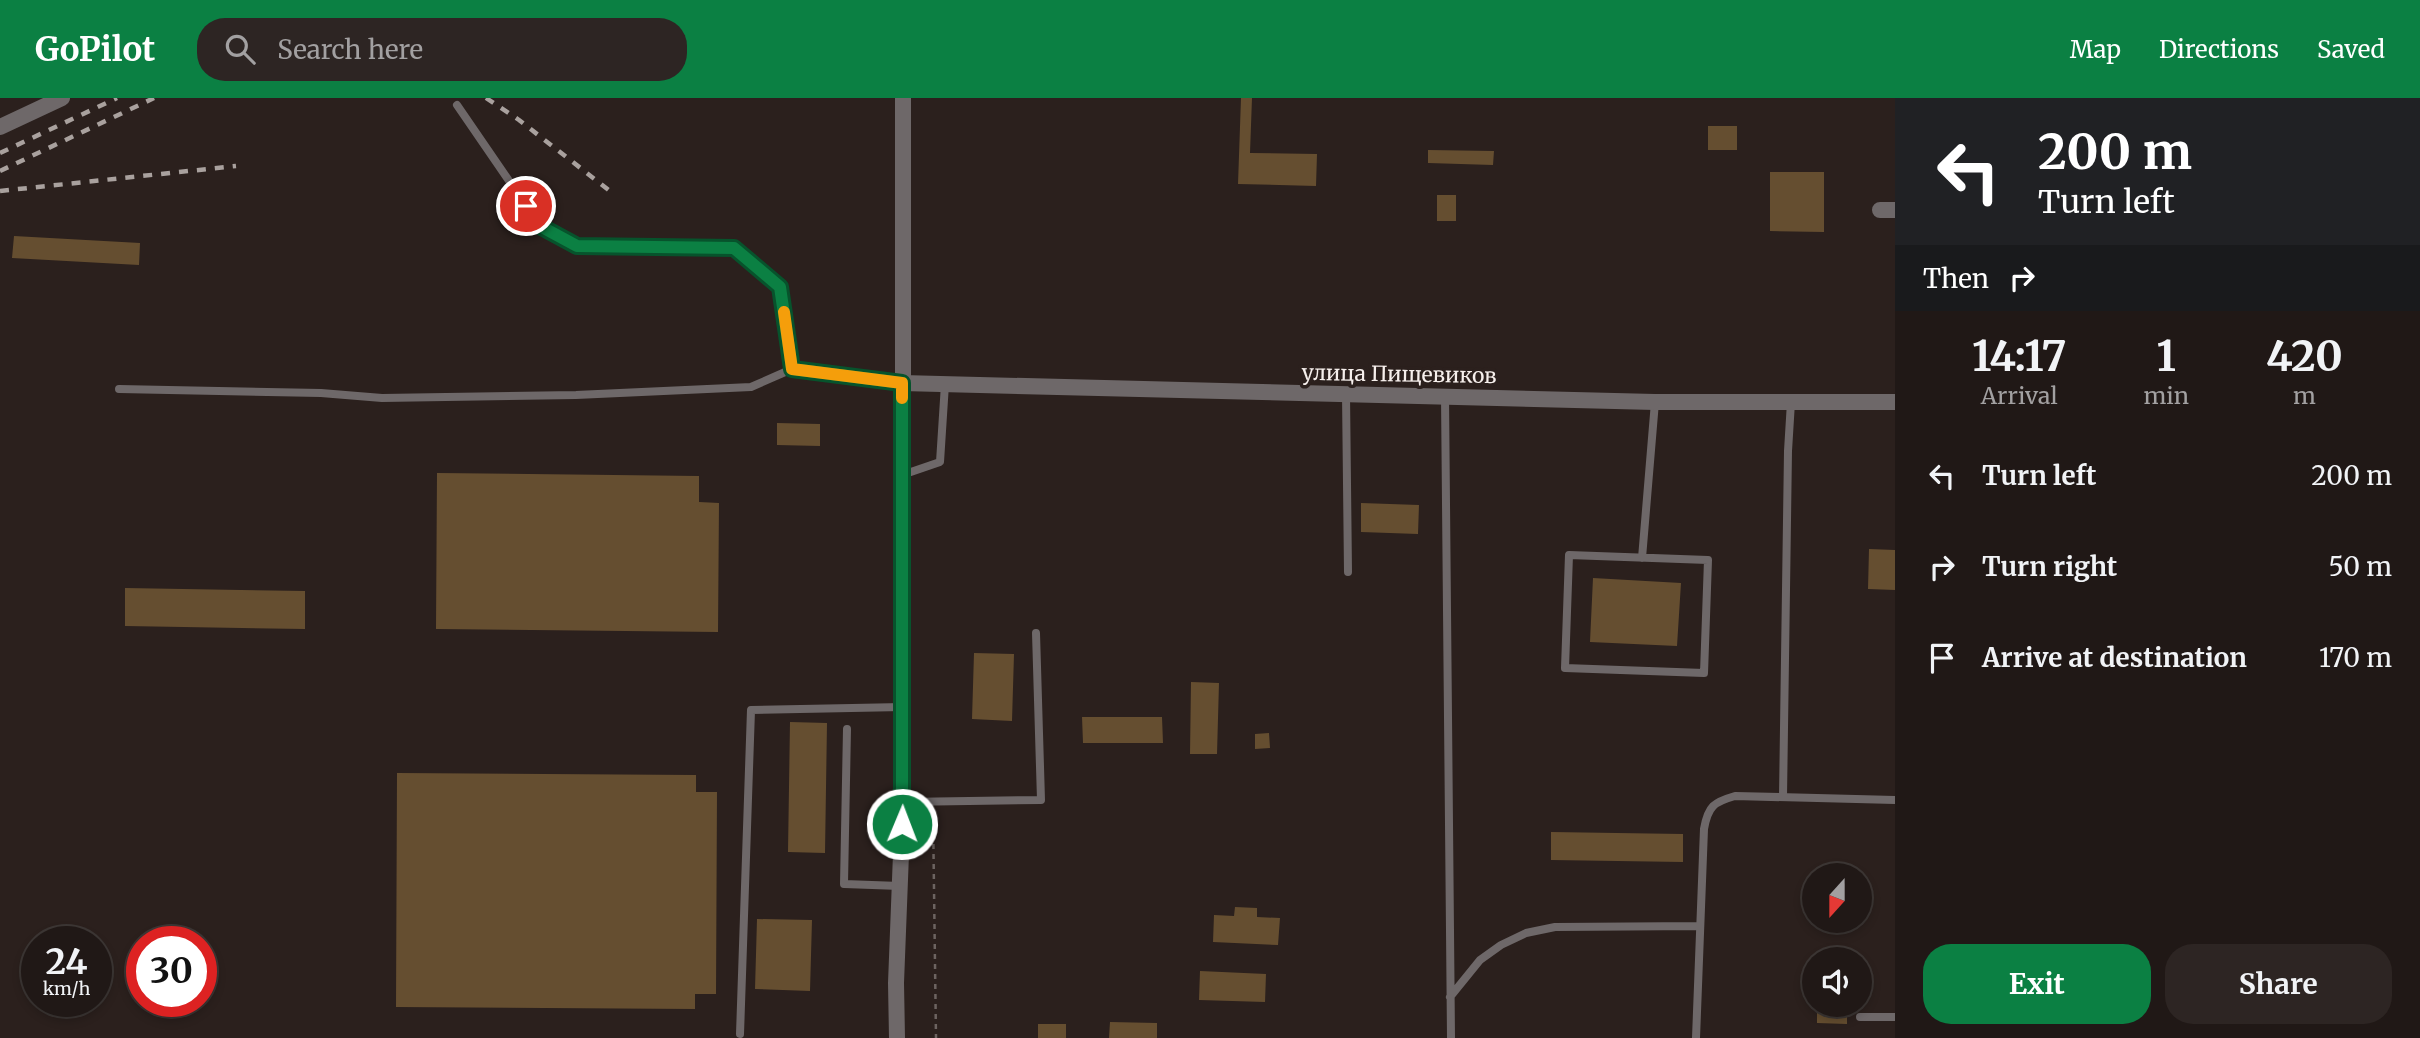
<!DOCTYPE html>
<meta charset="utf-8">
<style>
body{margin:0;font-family:Merriweather,serif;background:#2d2523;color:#f1f3f6;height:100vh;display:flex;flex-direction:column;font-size:26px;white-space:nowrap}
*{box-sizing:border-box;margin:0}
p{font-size:23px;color:#a2a0a1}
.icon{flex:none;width:38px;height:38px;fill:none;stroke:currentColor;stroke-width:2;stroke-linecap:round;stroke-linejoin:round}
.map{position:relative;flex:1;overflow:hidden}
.panel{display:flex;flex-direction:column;background:#201816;width:525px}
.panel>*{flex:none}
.top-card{background:#202124;color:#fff;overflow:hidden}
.needle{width:46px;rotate:201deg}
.buttons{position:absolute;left:1802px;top:765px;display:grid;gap:14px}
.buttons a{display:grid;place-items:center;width:70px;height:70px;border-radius:50%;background:#201816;box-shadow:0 4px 10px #0003,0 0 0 2px #3d3735;font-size:35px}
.speed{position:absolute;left:21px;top:828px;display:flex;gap:14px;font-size:35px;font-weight:700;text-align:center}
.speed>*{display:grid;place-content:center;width:91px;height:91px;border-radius:50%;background:#201816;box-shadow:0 4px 10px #0003,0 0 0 2px #3d3735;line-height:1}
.speed small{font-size:18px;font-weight:400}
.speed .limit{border:10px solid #d22;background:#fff;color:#111}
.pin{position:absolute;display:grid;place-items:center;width:60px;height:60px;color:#fff;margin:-30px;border:4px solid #fff;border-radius:50%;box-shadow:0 2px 7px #0007}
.me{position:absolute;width:77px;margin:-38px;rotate:1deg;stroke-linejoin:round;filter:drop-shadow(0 0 5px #0008)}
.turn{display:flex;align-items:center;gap:24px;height:147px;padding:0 28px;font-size:32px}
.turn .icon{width:91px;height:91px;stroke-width:2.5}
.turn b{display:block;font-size:49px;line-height:60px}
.then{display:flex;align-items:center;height:66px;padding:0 28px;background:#0003;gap:14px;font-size:26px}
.eta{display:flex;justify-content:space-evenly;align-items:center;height:119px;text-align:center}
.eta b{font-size:42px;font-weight:700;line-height:49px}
.primary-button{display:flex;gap:14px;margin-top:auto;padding:14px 28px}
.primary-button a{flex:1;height:80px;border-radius:28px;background:#0b8043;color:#fff;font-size:28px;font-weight:700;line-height:80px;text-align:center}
.primary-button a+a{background:#2d2523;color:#f1f3f6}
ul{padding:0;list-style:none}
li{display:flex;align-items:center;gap:21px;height:91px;padding:0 28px}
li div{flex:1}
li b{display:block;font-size:26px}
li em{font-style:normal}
header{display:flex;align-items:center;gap:42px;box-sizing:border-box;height:98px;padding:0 35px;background:#0b8043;color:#fff}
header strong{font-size:33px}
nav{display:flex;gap:38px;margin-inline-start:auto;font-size:24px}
.search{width:490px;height:63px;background:#2d2523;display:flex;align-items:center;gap:18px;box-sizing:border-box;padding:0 24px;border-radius:28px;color:#a2a0a1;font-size:26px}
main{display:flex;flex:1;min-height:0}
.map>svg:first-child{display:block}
.building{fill:#654e30}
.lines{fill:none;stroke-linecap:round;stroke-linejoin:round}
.path{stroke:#6c6360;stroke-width:2.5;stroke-dasharray:5 5;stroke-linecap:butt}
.lane{stroke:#6e6869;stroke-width:8}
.street{stroke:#6e6869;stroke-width:16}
.rail{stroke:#a9a19e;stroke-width:4.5;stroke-dasharray:9 9;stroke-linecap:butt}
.route-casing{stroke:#07532c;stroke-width:18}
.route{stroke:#0b8043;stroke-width:12}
.slow{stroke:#f59e0b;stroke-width:12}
.labels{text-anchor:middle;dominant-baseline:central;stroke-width:7;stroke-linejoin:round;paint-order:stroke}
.street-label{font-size:21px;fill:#f6efec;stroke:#2b201d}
</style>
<header>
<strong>GoPilot</strong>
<div class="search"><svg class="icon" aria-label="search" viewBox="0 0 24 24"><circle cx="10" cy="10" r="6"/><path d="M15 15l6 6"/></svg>Search here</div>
<nav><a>Map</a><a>Directions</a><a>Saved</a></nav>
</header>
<main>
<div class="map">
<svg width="1895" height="940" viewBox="0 0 1895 940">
<rect width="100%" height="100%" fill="#2b201d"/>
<!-- building -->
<path class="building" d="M1241 0H1252L1250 55 1317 56 1316 88 1238 86Z
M1708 28H1737V52H1708Z
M1428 52 1494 53 1493 67 1428 65Z
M1770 74H1824V134L1770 133Z
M1437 97H1456V123H1437Z
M14 138 140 145 139 167 12 160Z
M777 325 820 326V348L777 347Z
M437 375 699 378V404L719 405 718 534 436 531Z
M1361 405 1419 407 1418 436 1361 434Z
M1869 451 1895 452V492L1868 491Z
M1593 480 1681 485 1677 548 1590 544Z
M125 490 305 493V531L125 528Z
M974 555 1014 556 1012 623 972 621Z
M1191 584 1219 585 1217 656H1190Z
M1082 619H1162L1163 645H1083Z
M790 624 827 625 825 755 788 754Z
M1269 635 1270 650 1255 651V636Z
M397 675 696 677V694H717L716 896H695V911L396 909Z
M1551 734 1683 736V764L1551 762Z
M1235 809 1257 810V819L1280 820 1278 847 1213 844 1214 817 1234 818Z
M757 821 812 822 810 893 755 891Z
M1200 873 1266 876 1265 904 1199 902Z
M1817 906H1847V926L1817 925Z
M1110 924 1157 925V940H1109Z
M1038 926H1066V940H1038Z"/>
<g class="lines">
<!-- path -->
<path class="path" d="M933 716 936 940"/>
<!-- lane -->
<path class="lane" d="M457 7 540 128 577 148 734 150 780 189 792 271
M119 291 321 295 382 300 576 297 751 289 792 271 902 285
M1346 296 1348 474
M1445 298 1451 940
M902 377 940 364 945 286
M1569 457 1708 462 1704 575 1565 570Z
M1642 460 1655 304
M847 631 844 786 900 788
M1783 699 1788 353 1791 304
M903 704 1041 702 1036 535
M1450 899 1480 862 1501 847 1526 835 1555 829 1700 828
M1860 919H1895
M740 936 751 612 903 609
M1696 940 1704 731C1708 708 1714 704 1735 698L1895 702"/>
<!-- street -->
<path class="street" d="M0 29 62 0
M1880 112H1895
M902 285 1655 304H1895
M897 940 896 885 903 704V0"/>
<!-- rail -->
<path class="rail" d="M486 0 519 22 615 97
M0 55 117 0
M0 73 154 0
M0 93 236 68"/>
</g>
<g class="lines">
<!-- route casing -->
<g class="route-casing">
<path id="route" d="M526 108 540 128 577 148 734 150 780 189 792 271 902 285V726"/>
</g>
<!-- route -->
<use href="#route" class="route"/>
<!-- slow -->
<path class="slow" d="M784 214 792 271 902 285V300"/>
</g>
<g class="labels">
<!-- street labels -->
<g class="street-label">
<text transform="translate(1399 276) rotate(1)">улица Пищевиков</text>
</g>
</g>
</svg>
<div class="buttons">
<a><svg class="needle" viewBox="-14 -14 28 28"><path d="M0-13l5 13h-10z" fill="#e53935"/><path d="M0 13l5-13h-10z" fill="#a2a0a1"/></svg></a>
<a><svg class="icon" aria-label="sound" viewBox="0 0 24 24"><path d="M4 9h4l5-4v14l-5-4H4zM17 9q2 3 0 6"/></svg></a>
</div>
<div class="speed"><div>24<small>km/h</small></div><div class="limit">30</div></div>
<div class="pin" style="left:526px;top:108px;background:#d93025"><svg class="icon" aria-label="arrive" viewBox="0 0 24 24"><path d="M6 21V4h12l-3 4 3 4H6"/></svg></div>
<svg class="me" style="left:902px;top:726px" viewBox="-20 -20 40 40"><circle r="17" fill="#0b8043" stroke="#fff" stroke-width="3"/><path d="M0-11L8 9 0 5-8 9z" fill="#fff"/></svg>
</div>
<section class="panel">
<div class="top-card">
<div class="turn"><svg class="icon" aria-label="left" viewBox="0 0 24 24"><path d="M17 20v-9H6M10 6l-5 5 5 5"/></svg><div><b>200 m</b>Turn left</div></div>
<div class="then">Then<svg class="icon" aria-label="right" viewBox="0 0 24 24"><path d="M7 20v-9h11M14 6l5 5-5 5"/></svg></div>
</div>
<div class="eta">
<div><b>14:17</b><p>Arrival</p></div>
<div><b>1</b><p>min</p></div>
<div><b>420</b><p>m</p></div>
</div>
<ul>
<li><svg class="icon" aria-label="left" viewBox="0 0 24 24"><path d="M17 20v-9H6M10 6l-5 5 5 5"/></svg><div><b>Turn left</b></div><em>200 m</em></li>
<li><svg class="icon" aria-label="right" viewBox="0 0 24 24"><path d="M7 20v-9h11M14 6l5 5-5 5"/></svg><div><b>Turn right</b></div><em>50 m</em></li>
<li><svg class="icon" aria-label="arrive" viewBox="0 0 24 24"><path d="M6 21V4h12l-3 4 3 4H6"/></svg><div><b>Arrive at destination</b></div><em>170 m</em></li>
</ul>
<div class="primary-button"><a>Exit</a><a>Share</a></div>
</section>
</main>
